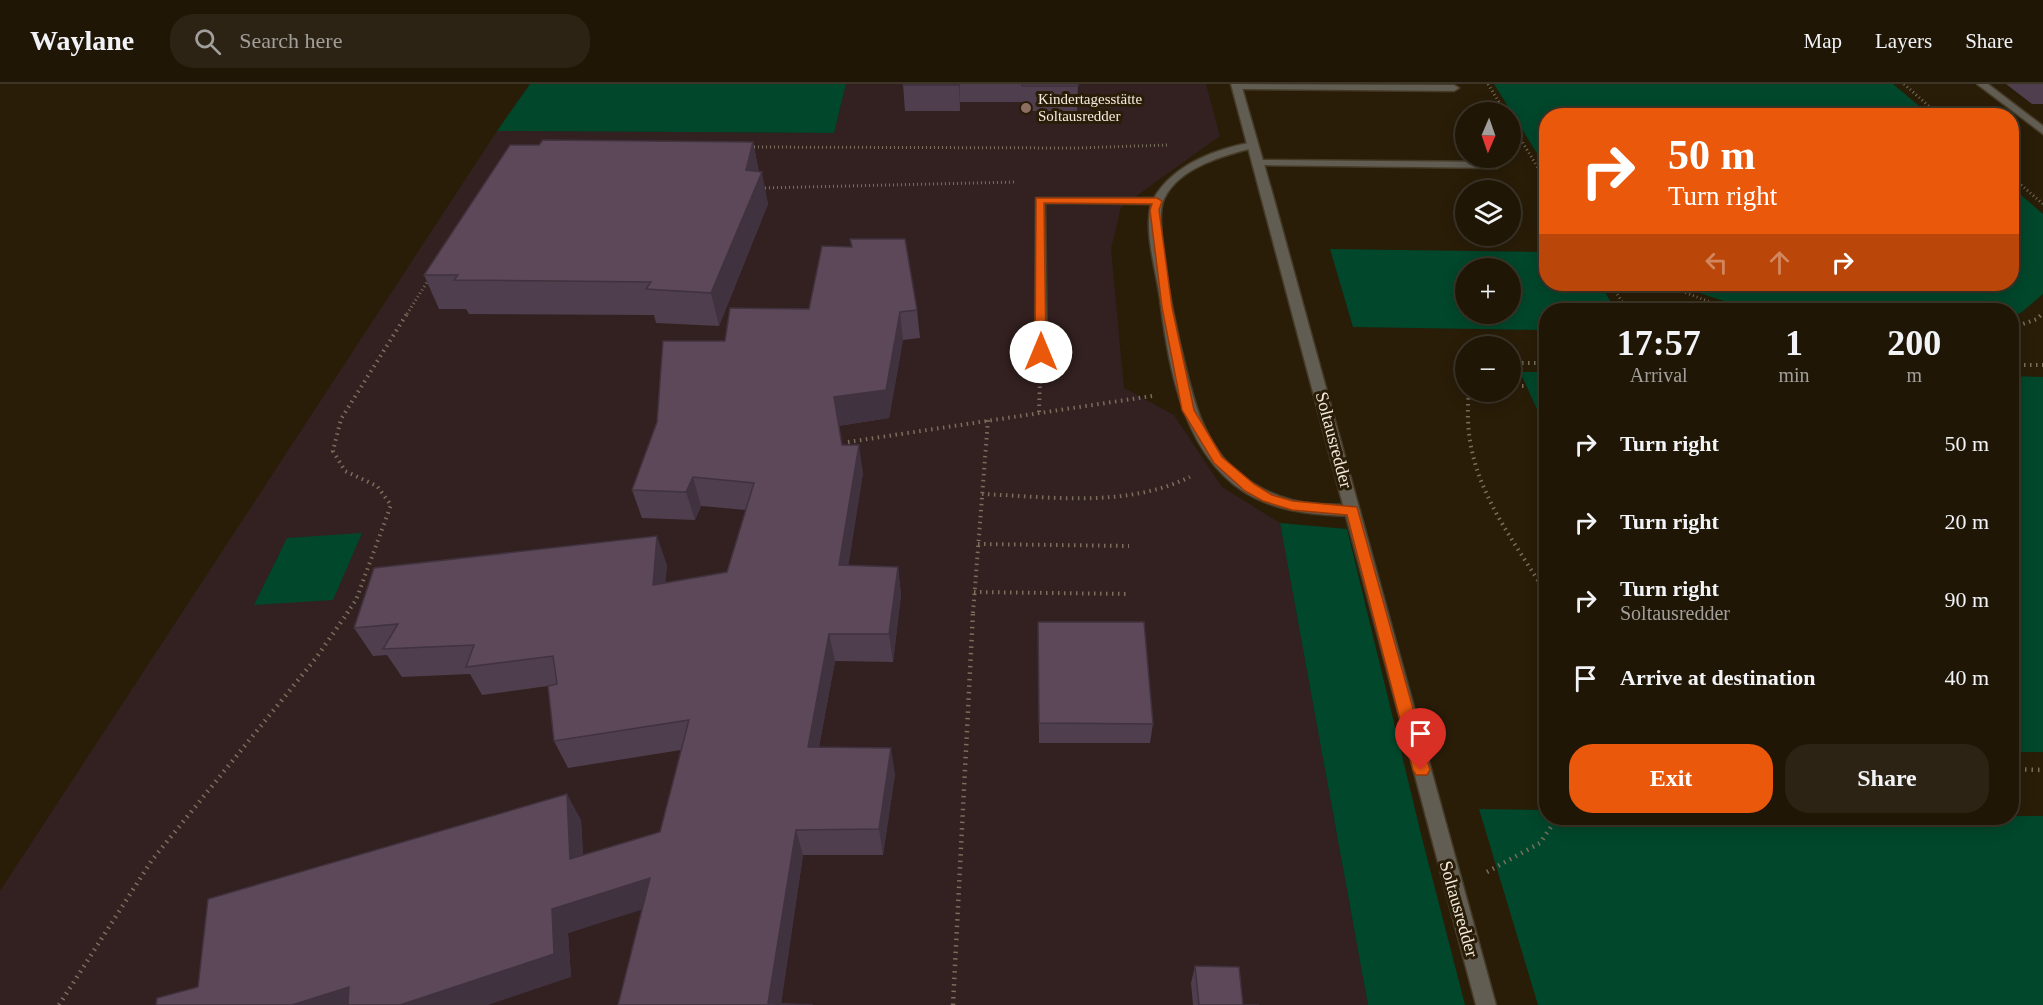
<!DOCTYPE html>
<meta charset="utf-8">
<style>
body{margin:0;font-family:"Times New Roman",serif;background:#2c2314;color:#f1f3f6;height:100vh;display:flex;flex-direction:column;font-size:22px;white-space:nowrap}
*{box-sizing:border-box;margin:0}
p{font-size:20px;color:#a19f9b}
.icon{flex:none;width:33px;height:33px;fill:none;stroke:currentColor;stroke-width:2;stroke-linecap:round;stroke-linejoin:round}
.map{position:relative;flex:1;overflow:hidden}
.drawer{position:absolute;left:1539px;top:219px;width:480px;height:522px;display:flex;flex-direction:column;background:#1f1606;border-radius:24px;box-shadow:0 3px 15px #0003,0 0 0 2px #3c3528}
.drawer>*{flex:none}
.guide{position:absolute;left:1539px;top:24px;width:480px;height:183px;border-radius:24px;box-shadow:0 3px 15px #0003,0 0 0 2px #3c3528;background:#ea580c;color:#fff;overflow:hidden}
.needle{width:39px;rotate:182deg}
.buttons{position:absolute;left:1455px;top:18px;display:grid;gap:12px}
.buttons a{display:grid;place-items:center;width:66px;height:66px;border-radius:50%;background:#1f1606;box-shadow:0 3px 15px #0003,0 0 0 2px #3c3528;font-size:30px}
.pin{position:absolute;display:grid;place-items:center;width:51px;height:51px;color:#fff;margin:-62px -26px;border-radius:50% 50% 50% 0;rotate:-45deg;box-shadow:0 0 6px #0007}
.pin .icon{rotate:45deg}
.me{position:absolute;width:66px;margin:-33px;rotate:0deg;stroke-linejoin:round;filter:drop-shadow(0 0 4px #0008)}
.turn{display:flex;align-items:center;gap:21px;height:126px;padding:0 30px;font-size:27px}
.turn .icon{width:78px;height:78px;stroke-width:2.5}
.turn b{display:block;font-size:42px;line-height:51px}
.lanes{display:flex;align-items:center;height:57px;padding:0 30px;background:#0003;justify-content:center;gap:30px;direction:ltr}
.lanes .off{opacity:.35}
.eta{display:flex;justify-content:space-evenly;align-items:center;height:102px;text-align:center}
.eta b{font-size:36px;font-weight:800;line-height:42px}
.cta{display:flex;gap:12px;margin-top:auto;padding:12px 30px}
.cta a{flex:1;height:69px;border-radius:24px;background:#ea580c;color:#fff;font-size:24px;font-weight:800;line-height:69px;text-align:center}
.cta a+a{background:#2c2314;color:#f1f3f6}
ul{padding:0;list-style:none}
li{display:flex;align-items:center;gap:18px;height:78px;padding:0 30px}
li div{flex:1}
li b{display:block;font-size:22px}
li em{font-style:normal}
header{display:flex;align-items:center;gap:36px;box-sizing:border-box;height:84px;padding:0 30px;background:#1f1606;border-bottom:2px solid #3c3528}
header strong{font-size:28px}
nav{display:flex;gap:33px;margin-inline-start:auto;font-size:21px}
.search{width:420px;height:54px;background:#2c2314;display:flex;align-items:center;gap:15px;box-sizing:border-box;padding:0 21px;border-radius:24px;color:#a19f9b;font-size:22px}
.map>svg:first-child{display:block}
.education{fill:#332020}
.green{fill:#00472b;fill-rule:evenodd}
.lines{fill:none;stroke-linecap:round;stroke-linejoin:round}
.service-casing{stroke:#453a26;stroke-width:3}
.minor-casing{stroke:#453a26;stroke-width:3}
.path-far2{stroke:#7a6f5d;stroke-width:3;stroke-dasharray:1 3;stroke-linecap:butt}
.path-far1{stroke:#7a6f5d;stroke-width:4;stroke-dasharray:1.5 4.5;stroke-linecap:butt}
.path{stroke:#7a6f5d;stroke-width:4.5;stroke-dasharray:1.5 5;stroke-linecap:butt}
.service{fill:#625d53;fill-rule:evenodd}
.minor{fill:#625d53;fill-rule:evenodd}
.wall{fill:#4f3e4d}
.shaded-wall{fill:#40323e}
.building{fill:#5c4859;stroke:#40323e;stroke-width:1.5}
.route{fill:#ea580c;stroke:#983908;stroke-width:1.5}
.education-dot{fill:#8d6e63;stroke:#291d08;stroke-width:2}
.labels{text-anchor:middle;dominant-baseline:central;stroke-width:6;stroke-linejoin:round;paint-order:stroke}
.far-poi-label{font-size:15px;fill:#f4ebdf;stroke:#291d08;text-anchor:start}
.street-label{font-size:18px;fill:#f4ebdf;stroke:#291d08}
</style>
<header>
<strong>Waylane</strong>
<div class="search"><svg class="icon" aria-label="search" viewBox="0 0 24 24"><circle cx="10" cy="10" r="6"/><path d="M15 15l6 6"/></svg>Search here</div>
<nav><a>Map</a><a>Layers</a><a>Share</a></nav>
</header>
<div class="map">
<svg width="2043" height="921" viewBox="0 0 2043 921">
<rect width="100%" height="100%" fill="#291d08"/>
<!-- education -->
<path class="education" d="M846 0H1206L1220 52 1121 123 1111 165 1124 304 1174 331 1222 403 1280 439 1368 921H0V807L497 47 834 49Z"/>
<!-- green -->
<path class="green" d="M530 0H846L834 49 497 47Z
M1494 0H1893L1930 31 1546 32V84Z
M2012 103 2043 130V210L2022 228 2012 233V226H1752L1699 209 1679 200H2012Z
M1330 165 1546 168V200H1600L1616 226H1546V246L1353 243ZM1466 184H1510V230H1466Z
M1520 288H1546V345Z
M2012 292 2043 293V668H2012Z
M1280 439 1347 445 1422 754 1465 921H1368Z
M362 449 333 516 254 521 287 454Z
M1479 725 1546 726V734L2043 732V921H1538Z"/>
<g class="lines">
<!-- service casing -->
<g class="service-casing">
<path id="service" d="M1237 0 1454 1 1459 4 1454 7 1234 5 1232 3Z
M1253 58 1257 59V63C1225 71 1179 83 1164 115 1150 142 1188 306 1202 337 1210 356 1223 376 1238 389 1261 407 1289 418 1317 420 1331 421 1345 420 1358 423L1360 427 1353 432C1319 431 1286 429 1255 414 1184 378 1169 286 1160 215 1156 185 1144 150 1151 120L1045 119 1047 268 1041 272 1035 268 1036 114H1154C1174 80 1216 65 1253 58Z
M1258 76 1497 78 1502 81 1497 84 1254 81 1253 79Z"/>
</g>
<!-- minor casing -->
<g class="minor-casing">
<path id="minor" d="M1231 0H1241L1274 115 1496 921H1476Z
M1977 0H1988L2043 42V50Z"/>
</g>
<!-- path-far2 -->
<path class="path-far2" d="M1488 0 1505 28
M1904 0 1940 32
M1510 38 1546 97
M750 63 1076 64 1168 61
M2012 93 2043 120
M761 104 1017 98
M1611 200 1627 226
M1663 200 1731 226
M407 230 429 195"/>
<!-- path-far1 -->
<path class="path-far1" d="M2012 244 2037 235 2043 229
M1510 279H1546
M2012 281H2043
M1510 302H1526
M1469 308C1460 390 1505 443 1546 509
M1039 328 1040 293
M848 358 1152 312
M982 410C1052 413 1125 424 1190 393
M978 460 1129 462
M974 508 1130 510
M347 529 356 516 391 421 377 402 345 387 333 367 341 335 408 228
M973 529 988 336"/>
<!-- path -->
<path class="path" d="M2012 685 2043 686
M1487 788 1540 759 1557 734
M59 921 152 776 316 574 348 528
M953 921 973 528"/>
<!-- service -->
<use href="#service" class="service"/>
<!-- minor -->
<use href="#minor" class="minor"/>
</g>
<!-- wall -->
<path class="wall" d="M903 0H1078L1077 27H1022V18H960V27H905Z
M2006 0H2043V20H2032Z
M753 58 759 88 768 120 719 242 656 239 654 231 469 230 466 225H439L424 191 539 61Z
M730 224 917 226 920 254 903 256 889 334 838 342 842 361 863 389 848 482 898 483 901 511 893 578 835 577 819 663 895 690 883 771H803L781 919 618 921 642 825 568 849 571 893 198 903 581 736 583 771 660 748 681 666 568 684 554 657 548 602 482 611 470 590 402 593 387 571 373 572 354 544 667 481 665 499 727 488 746 426 701 422 695 436 642 434 632 406 725 257Z
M1038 538 1153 640 1150 659H1039Z
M1195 882 1243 921H1259H1193L1191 899Z"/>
<!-- shaded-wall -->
<path class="shaded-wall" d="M959 0H960V27Z
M753 58 759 90 762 88 768 120 719 242 711 209Z
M900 228 903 256 889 334 838 342 834 313Z
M859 361 863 389 844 510 839 481Z
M693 393 701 422 695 436 686 408Z
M657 452 667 481 663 529 653 501Z
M898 483 901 511 893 578 889 550Z
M829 550 835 577 814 689 808 663Z
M891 664 895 690 883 771 879 745Z
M567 710 581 736 585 800 570 775Z
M796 746 803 771 781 921 768 919Z
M650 794 663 819 568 849 571 893 488 921H400L552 825Z
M349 903 370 921H292Z"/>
<!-- building -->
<path class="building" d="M903 0H959V1H903Z
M1022 0H1078V2H1022Z
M543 56 753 58 746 86 762 88 711 209 646 205 651 198 454 196 458 191H424L510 61H539Z
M850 155H905L917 226 900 228 886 306 834 313 842 361H859L839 481 898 483 889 550H829L808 663 891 664 879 745 796 746 768 919 813 921H618L650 794 552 825 554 870 400 921H348L349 903 292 921H156L157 914 198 903 208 815 567 710 570 775 660 748 689 636 554 657 548 602 557 600 553 572 466 583 474 561 383 565 398 540 354 544 374 484 657 452 653 501 727 488 754 399 693 393 686 408 632 406 657 338 663 257H725L730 224 809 225 822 162 852 163Z
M1038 538H1144L1153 640 1039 639Z
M1195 882 1239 883 1243 921H1259H1199Z"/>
<!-- route -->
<path class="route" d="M1036 114H1157L1162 117 1159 126 1172 223 1194 326 1222 373 1254 400 1272 411 1293 417 1357 423 1430 686 1427 691H1416L1413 686 1347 431 1292 426 1263 417 1245 407 1214 379 1182 326 1162 223 1150 126 1152 120 1044 119 1046 268 1041 271 1035 268Z"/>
<!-- markers -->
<circle class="education-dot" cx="1026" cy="24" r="6"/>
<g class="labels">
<!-- far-poi labels -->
<g class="far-poi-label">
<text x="1038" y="15">Kindertagesstätte<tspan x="1038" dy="17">Soltausredder</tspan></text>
</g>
<!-- street labels -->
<g class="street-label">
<text transform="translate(1334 356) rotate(75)">Soltausredder</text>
<text transform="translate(1459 825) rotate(74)">Soltausredder</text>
</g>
</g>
</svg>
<div class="buttons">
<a><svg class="needle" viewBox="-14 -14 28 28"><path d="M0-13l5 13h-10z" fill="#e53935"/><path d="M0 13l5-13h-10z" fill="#a19f9b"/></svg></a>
<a><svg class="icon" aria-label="layers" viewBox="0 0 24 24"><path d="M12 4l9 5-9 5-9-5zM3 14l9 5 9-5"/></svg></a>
<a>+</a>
<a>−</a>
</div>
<div class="pin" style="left:1421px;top:686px;background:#d93025"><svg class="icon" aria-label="arrive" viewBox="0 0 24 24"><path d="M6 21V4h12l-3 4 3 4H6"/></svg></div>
<svg class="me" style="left:1041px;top:268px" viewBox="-20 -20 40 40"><circle r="19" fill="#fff"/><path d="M0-13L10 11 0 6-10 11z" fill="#ea580c"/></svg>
<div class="guide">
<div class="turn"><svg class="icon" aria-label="right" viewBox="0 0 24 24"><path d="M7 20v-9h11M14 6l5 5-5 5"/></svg><div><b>50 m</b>Turn right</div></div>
<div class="lanes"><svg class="icon off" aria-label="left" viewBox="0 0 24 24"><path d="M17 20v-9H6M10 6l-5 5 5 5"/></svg><svg class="icon off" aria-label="ahead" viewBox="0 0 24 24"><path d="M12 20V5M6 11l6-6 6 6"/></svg><svg class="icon" aria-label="right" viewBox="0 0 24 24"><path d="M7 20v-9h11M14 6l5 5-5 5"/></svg></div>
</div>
<section class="drawer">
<div class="eta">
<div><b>17:57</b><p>Arrival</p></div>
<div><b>1</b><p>min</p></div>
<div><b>200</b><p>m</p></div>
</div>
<ul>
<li><svg class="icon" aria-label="right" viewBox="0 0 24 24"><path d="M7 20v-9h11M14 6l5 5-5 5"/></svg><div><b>Turn right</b></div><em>50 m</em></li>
<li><svg class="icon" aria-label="right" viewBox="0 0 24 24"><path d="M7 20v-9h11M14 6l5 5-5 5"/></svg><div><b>Turn right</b></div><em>20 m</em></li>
<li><svg class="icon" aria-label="right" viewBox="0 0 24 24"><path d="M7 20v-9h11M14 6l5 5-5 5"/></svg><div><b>Turn right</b><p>Soltausredder</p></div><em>90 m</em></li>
<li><svg class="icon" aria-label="arrive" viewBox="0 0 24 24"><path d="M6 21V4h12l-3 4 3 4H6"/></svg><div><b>Arrive at destination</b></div><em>40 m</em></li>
</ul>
<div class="cta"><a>Exit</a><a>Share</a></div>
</section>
</div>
